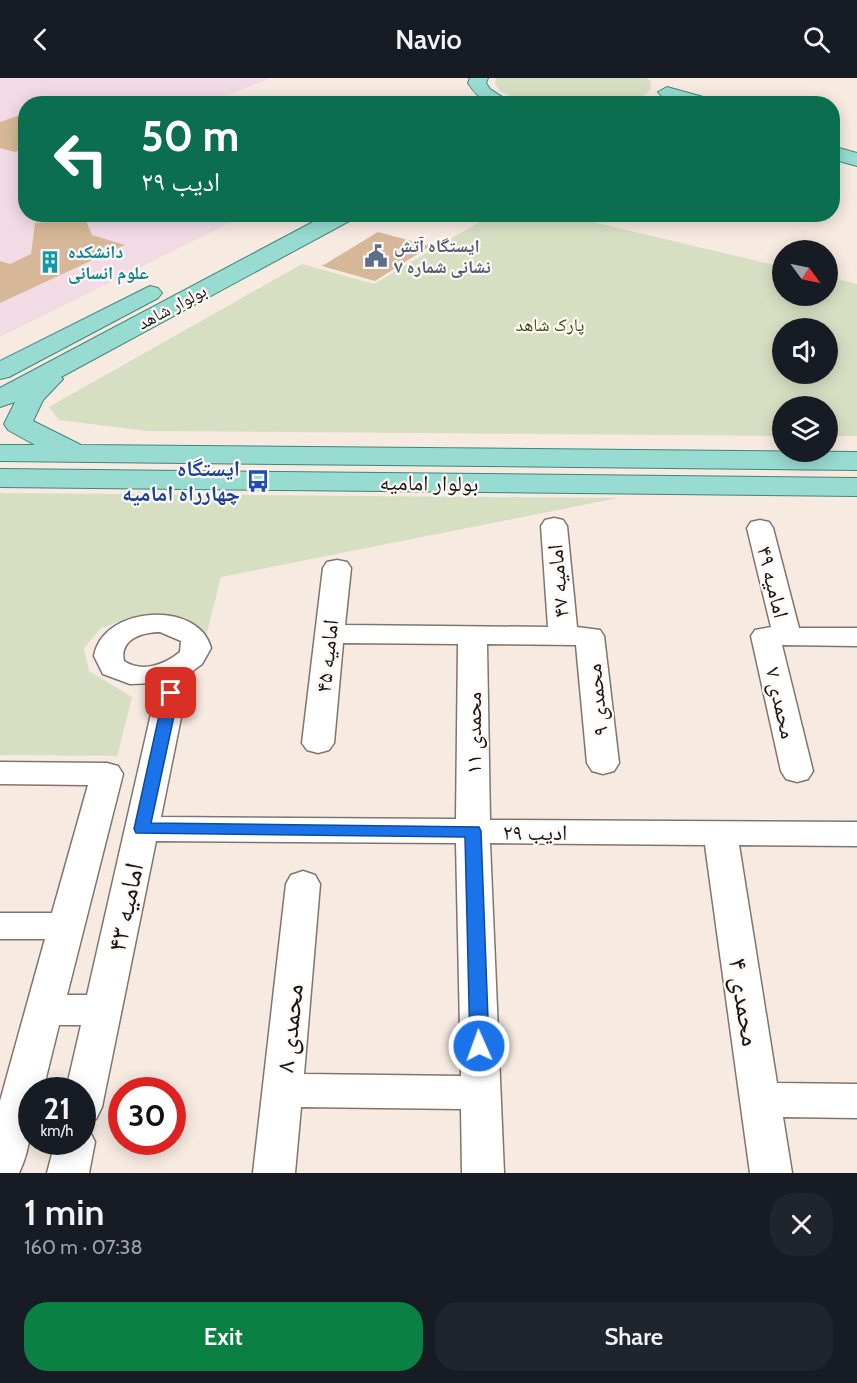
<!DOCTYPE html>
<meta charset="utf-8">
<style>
body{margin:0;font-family:Cabin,"Noto Naskh Arabic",sans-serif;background:#20242c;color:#f1f3f6;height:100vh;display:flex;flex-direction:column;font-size:22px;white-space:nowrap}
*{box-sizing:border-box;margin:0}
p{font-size:20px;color:#9ea1a6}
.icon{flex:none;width:33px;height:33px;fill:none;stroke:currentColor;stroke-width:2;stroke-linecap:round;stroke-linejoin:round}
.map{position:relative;height:1095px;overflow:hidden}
.side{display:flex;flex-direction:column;background:#171b24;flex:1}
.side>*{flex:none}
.banner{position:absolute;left:18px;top:18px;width:822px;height:126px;border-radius:24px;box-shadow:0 3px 15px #0003;background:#0b6e4f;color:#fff;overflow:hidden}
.needle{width:39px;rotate:123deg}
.controls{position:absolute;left:772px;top:162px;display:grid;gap:12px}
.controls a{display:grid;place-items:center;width:66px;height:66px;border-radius:50%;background:#171b24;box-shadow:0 3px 15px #0003;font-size:30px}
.speed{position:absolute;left:18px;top:999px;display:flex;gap:12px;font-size:30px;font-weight:700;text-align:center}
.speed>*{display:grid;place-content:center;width:78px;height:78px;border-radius:50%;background:#171b24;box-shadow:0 3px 15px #0003;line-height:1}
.speed small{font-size:15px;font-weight:400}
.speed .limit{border:9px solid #d22;background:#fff;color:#111}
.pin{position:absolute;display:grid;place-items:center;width:51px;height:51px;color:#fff;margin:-26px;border-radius:12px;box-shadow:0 3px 9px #0006}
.me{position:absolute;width:66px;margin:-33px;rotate:358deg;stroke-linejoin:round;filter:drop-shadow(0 0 4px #0008)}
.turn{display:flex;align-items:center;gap:21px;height:126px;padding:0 24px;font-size:27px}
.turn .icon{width:78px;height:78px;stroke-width:2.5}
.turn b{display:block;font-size:42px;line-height:51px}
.round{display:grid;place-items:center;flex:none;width:63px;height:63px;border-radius:24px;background:#20242c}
.summary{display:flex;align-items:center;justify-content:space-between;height:102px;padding:0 24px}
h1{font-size:36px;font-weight:600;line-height:45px}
.primary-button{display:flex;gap:12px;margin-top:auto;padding:12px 24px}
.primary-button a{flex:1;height:69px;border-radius:24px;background:#0b8043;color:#fff;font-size:24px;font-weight:600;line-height:69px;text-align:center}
.primary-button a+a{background:#20242c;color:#f1f3f6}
header{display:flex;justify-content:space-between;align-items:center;height:78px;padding:0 24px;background:#171b24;font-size:27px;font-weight:600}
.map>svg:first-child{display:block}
.education{fill:#f3dbe6}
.green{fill:#d7dfc3;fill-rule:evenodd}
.building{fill:#d6b898}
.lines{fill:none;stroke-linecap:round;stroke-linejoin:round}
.minor-casing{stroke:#80756e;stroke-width:3}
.major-casing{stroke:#3f867b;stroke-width:2}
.minor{fill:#fff;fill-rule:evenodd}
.major{fill:#98dbd1;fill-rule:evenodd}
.route{fill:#1a73e8;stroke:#114b97;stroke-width:1.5}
.labels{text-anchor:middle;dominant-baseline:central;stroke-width:4.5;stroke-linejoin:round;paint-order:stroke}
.far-service-label{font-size:18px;font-weight:bold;fill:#4e5e75;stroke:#fef8f5;text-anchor:start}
.far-culture-label{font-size:18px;font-weight:bold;fill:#0d838f;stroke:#fef8f5;text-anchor:start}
.far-street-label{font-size:18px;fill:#191512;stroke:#fef8f5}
.far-park-label{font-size:18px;fill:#3c4705;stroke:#fef8f5}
.transit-label{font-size:22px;font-weight:bold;fill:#164399;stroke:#fef8f5;text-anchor:end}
.street-label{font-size:22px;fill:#191512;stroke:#fef8f5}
.near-street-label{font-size:27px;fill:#191512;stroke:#fef8f5}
</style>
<header><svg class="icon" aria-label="back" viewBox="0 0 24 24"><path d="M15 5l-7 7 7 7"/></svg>Navio<svg class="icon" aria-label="search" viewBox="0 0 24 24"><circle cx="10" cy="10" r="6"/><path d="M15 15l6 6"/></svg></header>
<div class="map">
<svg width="857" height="1095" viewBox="0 0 857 1095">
<rect width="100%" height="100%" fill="#f6eae1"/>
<!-- education -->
<path class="education" d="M0 0H270L210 25 26 26V136L246 137 0 259Z"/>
<!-- green -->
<path class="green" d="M496 0H647L651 4 650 12 642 19 626 25 529 26 500 13 495 5Z
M504 136 563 137 783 189V218H828V199L857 206V358H828V328H783V358L147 353 59 342 49 329 302 186 374 206 486 140ZM783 250H828V296H783Z
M0 415 618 420 221 499 206 558 176 539 141 537 101 550 84 570 89 593 132 619 117 678 0 677Z"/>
<!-- building -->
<path class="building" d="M26 35V70L15 74 0 70V44Z
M85 141 92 157 125 167 0 225V183L10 186 31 176 35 145Z
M378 154 430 168 375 203 322 188Z"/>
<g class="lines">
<!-- minor casing -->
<g class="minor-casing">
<path id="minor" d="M554 440 563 442 567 448 577 549 600 552 604 558 619 685 614 693 603 696 592 693 587 685 576 567 487 566 490 742 857 744V768L739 767 777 1005 857 1006V1040L783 1039 792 1095H750L705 767 490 765 504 1095H462L461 1031 301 1029 295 1095H253L286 806 291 797 303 793 315 797 320 806 304 996 461 998 456 765 156 763 102 1029 96 1041 82 1046V1012H66L81 947H59L43 1012H32C32 1042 32 1068 19 1095H0V1023L45 861H0V835H52L88 707 0 706V684L107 685 118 688 123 696 67 917H87L158 605 130 606 103 596 94 578C103 527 199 522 211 570L202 586 190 595 161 739 456 741 458 566 343 565 334 665 329 672 318 675 307 672 302 665 323 490 327 484 337 482 347 484 351 490 345 547 548 549 541 448 545 442ZM160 554 181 563 180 574C164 587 142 595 124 583 119 561 143 554 160 554Z
M760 442 769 444 773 450 799 550H857V568L782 567 813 693 808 701 797 704 786 701 781 693 751 558 755 552 771 549 747 450 751 444Z
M82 1049 89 1052 95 1064 89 1095H47L55 1064H82Z"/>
</g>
<!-- major casing -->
<g class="major-casing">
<path id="major" d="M470 0H488L486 5 490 11 513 26C489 26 482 26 468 5Z
M667 9 714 22 716 26C699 26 669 29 658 14Z
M832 68 857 75V88L832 81Z
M328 136H355L353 141 61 299 63 301 43 322 33 343 81 367 857 374V392L0 383V367H35L8 352 4 346 15 324 0 329V310Z
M150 208 158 210 162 215 158 220 9 299 0 301V283Z
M0 391 857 400V418L0 409Z"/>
</g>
<!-- minor -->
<use href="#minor" class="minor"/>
<!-- major -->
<use href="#major" class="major"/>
</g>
<!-- route -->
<path class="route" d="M171 611 179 615 151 745 479 749 481 753 489 968 486 973 479 975 473 973 470 968 465 759 136 755 134 751 164 615Z"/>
<!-- icons -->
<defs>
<g id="civic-bare" transform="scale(1.8)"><path d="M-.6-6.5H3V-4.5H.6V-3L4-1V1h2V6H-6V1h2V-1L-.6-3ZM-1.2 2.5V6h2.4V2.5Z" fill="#5c6f8a" stroke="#fef8f5" stroke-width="2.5" paint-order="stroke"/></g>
<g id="building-bare" transform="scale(1.8)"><path d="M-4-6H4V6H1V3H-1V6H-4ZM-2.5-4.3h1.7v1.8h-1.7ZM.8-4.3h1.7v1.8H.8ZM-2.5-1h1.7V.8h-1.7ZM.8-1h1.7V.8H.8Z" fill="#0f9aa8" stroke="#fef8f5" stroke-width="2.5" paint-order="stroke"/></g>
<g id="bus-bare" transform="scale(1.8)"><path d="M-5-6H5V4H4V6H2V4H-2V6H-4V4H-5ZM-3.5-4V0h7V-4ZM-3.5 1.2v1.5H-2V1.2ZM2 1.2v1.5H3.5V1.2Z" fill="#1a4fb4" stroke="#fef8f5" stroke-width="2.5" paint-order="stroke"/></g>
</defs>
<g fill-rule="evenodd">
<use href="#civic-bare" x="376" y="178"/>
<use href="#building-bare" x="50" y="184"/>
<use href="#bus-bare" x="258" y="403"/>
</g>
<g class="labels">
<!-- far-service labels -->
<g class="far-service-label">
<text x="394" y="168">ایستگاه آتش<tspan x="394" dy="21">نشانی شماره ۷</tspan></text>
</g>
<!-- far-culture labels -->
<g class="far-culture-label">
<text x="68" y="174">دانشکده<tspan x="68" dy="21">علوم انسانی</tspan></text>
</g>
<!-- far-street labels -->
<g class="far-street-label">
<text transform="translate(172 229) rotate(-28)">بولوار شاهد</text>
</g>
<!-- far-park labels -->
<g class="far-park-label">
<text x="550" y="247">پارک شاهد</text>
</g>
<!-- transit labels -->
<g class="transit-label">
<text x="240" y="390">ایستگاه<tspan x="240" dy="25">چهارراه امامیه</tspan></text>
</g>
<!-- street labels -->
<g class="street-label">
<text transform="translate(429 405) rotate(1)">بولوار امامیه</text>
<text transform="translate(558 503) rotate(-95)">امامیه ۴۷</text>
<text transform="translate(773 504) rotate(76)">امامیه ۴۹</text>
<text transform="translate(327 578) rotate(-84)">امامیه ۴۵</text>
<text transform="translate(597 622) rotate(-96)">محمدی ۹</text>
<text transform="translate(781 625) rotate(77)">محمدی ۷</text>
<text transform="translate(473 655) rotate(-90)">محمدی ۱۱</text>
<text x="535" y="754">ادیب ۲۹</text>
</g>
<!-- near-street labels -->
<g class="near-street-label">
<text transform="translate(125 829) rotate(-78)">امامیه ۴۳</text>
<text transform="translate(745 924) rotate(81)">محمدی ۴</text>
<text transform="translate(289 950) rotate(-84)">محمدی ۸</text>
</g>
</g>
</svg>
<div class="controls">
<a><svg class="needle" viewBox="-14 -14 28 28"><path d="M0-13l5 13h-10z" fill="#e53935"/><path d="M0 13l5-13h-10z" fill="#9ea1a6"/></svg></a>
<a><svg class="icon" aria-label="sound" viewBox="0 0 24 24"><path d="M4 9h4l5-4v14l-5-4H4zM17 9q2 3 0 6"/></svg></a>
<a><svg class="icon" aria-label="layers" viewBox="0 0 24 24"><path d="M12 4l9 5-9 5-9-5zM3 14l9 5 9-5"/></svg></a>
</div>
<div class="speed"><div>21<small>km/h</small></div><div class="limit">30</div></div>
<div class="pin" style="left:171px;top:615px;background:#d93025"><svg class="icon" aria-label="arrive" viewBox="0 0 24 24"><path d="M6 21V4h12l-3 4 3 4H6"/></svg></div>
<svg class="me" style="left:479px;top:968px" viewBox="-20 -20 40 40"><circle r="17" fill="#1a73e8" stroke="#fff" stroke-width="3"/><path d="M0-11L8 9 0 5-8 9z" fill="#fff"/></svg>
<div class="banner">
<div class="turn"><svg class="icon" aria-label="left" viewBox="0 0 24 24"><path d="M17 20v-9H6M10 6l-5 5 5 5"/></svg><div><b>50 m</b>ادیب ۲۹</div></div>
</div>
</div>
<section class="side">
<div class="summary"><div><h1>1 min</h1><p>160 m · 07:38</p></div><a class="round"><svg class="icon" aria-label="close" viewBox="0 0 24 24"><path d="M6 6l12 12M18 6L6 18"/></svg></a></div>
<div class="primary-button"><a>Exit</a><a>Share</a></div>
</section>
